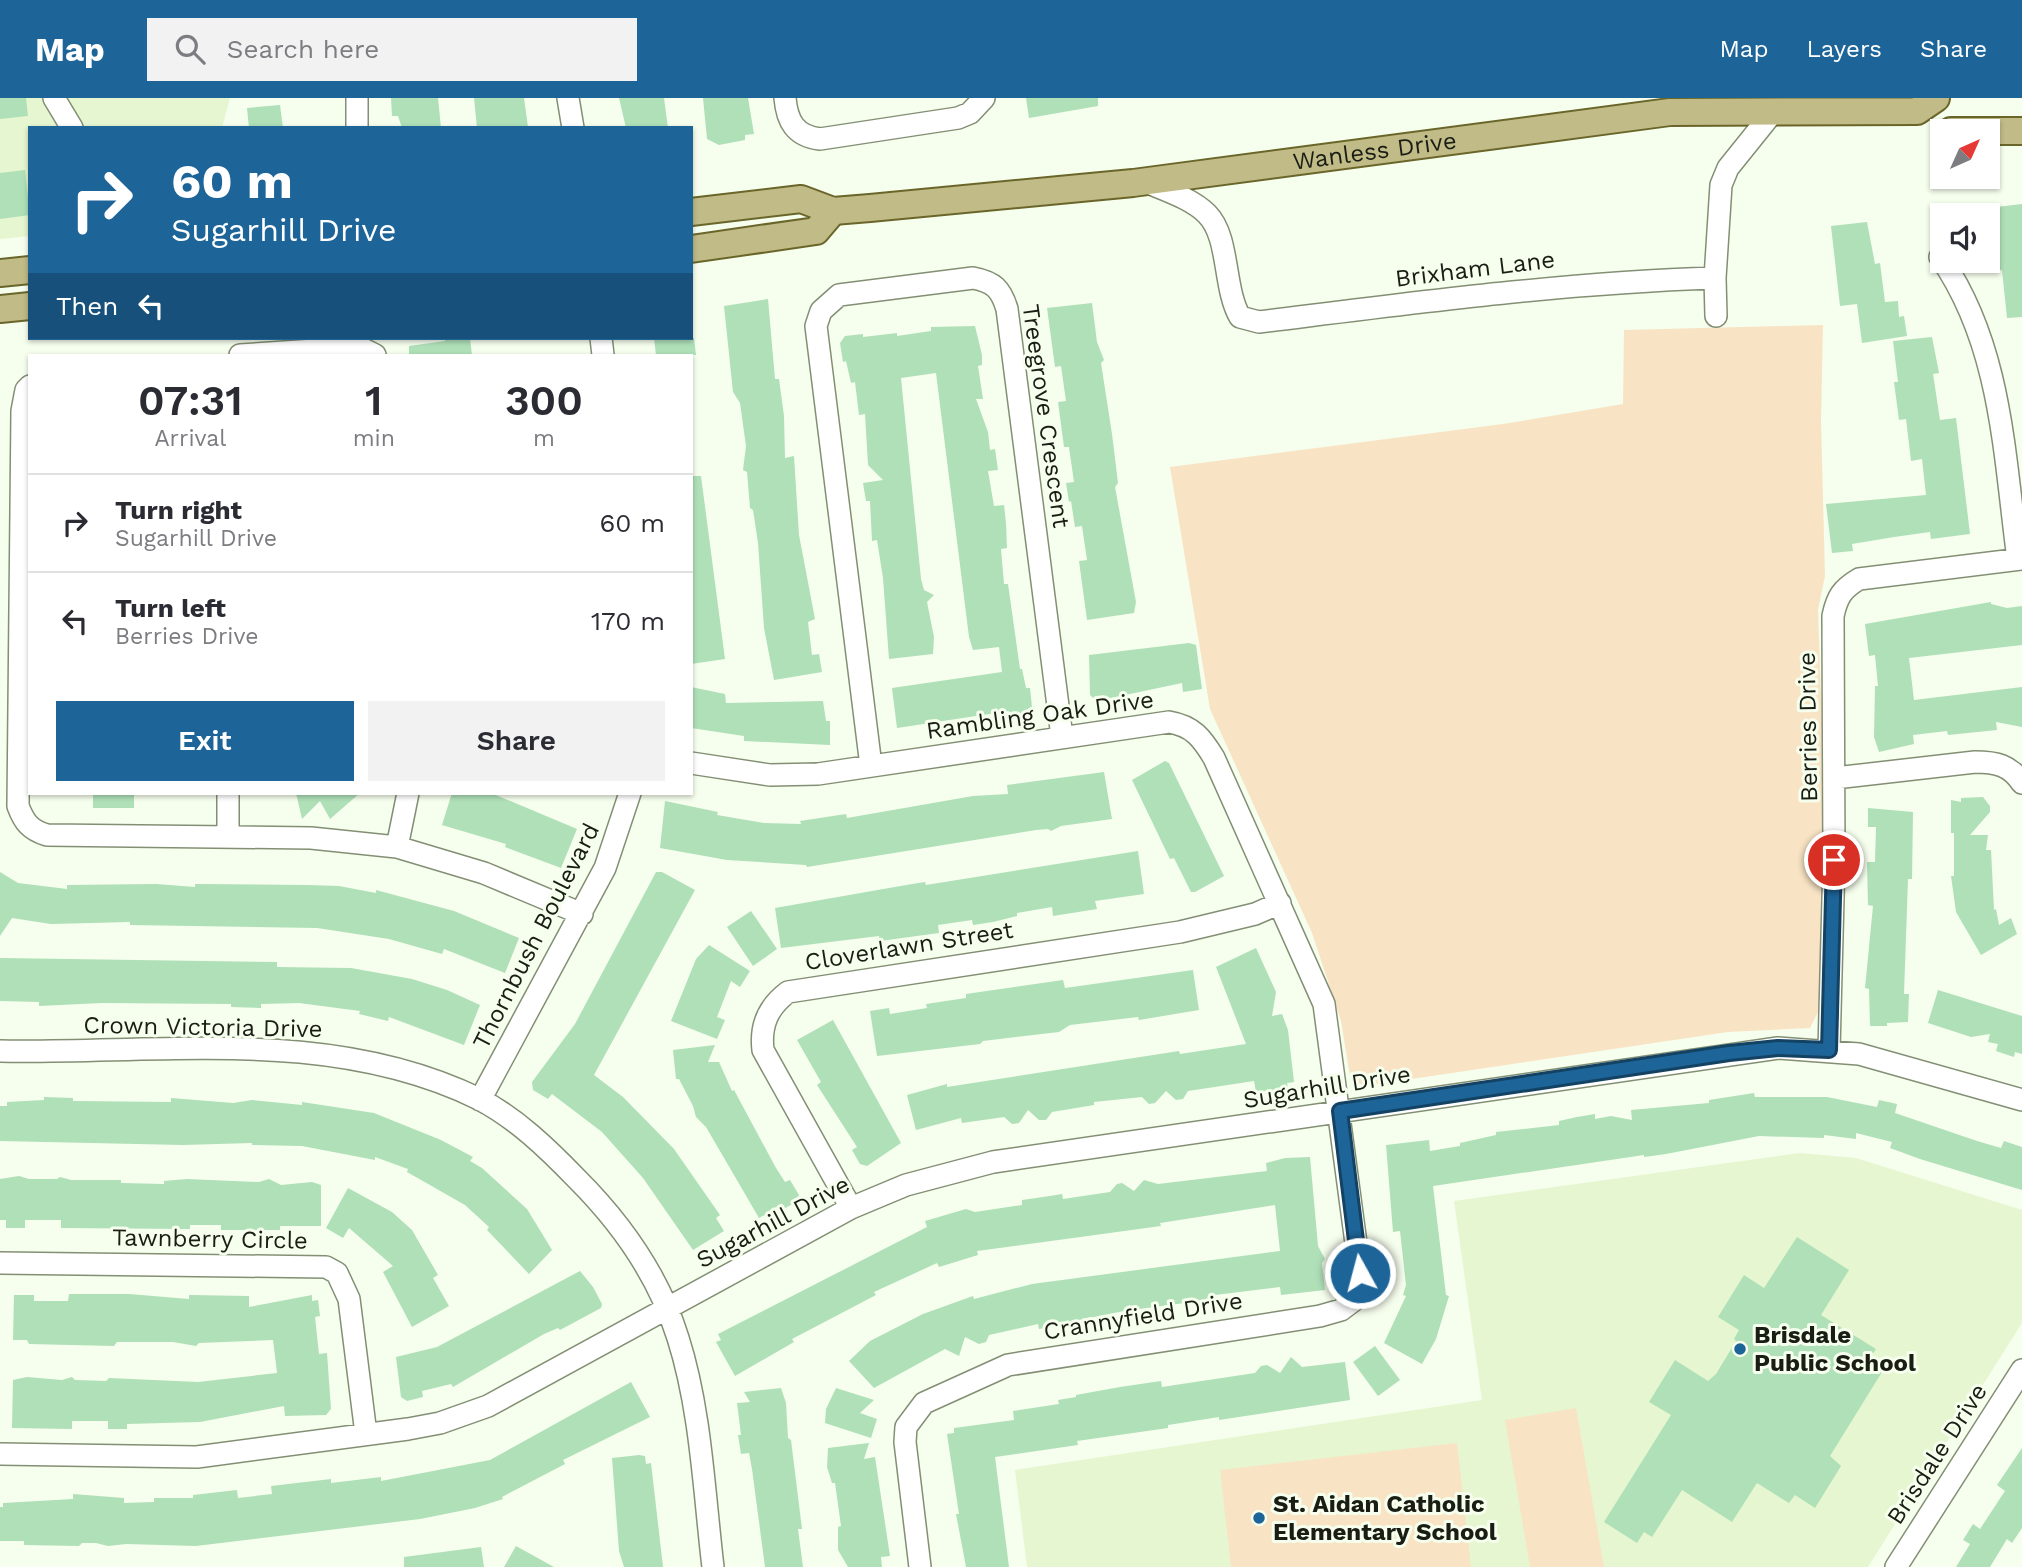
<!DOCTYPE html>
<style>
body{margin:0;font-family:"Work Sans",sans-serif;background:#f2f2f3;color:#2b2b33;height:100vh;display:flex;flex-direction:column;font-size:26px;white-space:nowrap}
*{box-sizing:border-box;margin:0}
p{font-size:23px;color:#7c7c81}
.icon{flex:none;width:38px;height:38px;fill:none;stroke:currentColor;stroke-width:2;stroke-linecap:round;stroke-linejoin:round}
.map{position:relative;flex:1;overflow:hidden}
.side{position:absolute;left:28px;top:256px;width:665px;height:441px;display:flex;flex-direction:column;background:#fff;border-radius:0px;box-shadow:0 2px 5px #0004}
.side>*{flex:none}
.guide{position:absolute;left:28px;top:28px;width:665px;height:214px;border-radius:0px;box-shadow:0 2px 5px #0004;background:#1d6599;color:#fff;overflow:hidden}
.needle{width:46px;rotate:45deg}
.buttons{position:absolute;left:1930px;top:21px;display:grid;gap:14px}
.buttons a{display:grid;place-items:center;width:70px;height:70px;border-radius:0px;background:#fff;box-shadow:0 2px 5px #0004;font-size:35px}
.pin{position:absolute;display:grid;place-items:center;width:60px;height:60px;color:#fff;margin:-30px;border:4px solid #fff;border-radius:50%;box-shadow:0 2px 7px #0007}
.me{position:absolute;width:77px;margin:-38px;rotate:353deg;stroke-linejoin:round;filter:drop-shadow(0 0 5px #0008)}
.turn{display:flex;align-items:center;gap:24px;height:147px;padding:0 28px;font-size:32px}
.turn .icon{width:91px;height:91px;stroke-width:2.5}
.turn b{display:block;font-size:49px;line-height:60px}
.then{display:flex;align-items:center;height:66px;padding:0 28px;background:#0003;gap:14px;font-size:26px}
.eta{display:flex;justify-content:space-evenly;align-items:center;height:119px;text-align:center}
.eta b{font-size:42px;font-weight:600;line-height:49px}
.cta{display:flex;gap:14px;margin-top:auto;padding:14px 28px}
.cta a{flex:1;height:80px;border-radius:0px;background:#1d6599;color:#fff;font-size:28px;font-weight:600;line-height:80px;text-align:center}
.cta a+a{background:#f2f2f3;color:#2b2b33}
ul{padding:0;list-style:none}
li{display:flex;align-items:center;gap:21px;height:98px;padding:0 28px;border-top:2px solid #e1e1e2}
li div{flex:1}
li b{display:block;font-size:26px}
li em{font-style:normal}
header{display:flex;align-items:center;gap:42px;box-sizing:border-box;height:98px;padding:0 35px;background:#1d6599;color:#fff}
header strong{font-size:33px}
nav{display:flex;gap:38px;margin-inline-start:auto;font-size:24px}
.search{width:490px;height:63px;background:#f2f2f3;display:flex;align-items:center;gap:18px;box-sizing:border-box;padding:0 24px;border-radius:0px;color:#7c7c81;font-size:26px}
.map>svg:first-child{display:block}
.built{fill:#e6f6d1}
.green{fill:#f8e4c4}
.building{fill:#afe0b8}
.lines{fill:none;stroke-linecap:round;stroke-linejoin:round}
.minor-casing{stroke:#838f74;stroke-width:24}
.major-casing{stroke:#6a662a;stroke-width:30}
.minor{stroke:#fff;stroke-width:21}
.major{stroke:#c0bb87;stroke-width:26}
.route-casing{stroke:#134263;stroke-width:18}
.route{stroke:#1d6599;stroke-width:12}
.poi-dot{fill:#1d6599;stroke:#f6feed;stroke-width:2.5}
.labels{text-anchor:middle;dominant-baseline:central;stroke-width:6;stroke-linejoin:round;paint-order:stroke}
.street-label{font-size:24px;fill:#191d13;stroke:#f6feed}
.poi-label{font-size:24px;font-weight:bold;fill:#191d13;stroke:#f6feed;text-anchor:start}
</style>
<header>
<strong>Map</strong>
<div class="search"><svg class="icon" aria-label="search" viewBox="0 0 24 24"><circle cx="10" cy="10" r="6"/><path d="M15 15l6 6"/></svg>Search here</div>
<nav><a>Map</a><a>Layers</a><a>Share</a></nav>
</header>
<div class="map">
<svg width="2022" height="1469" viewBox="0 0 2022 1469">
<rect width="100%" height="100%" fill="#f6feed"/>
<!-- built -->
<path class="built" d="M0 0H230L222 30H30V138L0 141Z
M1799 1055 1856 1060 2022 1112V1225L1868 1469H1027L1015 1372 1482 1302 1454 1103Z"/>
<!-- green -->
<path class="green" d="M1823 227 1821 322 1825 478 1818 512 1823 655 1819 912 1810 930 1728 934 1371 987 1351 985 1341 923 1312 835 1210 611 1170 369 1503 326 1623 306 1624 232Z
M1576 1310 1604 1469H1530L1505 1322Z
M1457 1345 1471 1469H1231L1220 1372Z"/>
<!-- building -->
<path class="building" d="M0 0H26L28 18 0 21Z
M391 0H438L441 30H402L398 18H392Z
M474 0H524L528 29 477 30Z
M619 0H664L668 30H626Z
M703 0H748L754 36 745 37V42L719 47 707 41Z
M1026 0H1098V8L1029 20Z
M280 7 283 30H249L247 10Z
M25 72 30 117 0 121V75Z
M2022 106V219L2007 220 2002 172 1993 173 1988 110Z
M1867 124 1875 166 1880 165 1885 204 1898 203 1899 219 1904 218 1907 238 1862 245 1857 206 1840 208 1831 128Z
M768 201 775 281H779L784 318 785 360 794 358 799 437 815 521 808 524 812 557 819 556 822 574 774 582 764 530 758 445 753 412 750 410 747 374 743 372 746 348 740 305 733 294 724 208Z
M1092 205 1097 244 1104 262 1101 265 1112 336 1118 385 1115 389 1136 504 1134 515 1087 522 1079 463 1087 462 1082 428 1075 429 1071 403 1069 404 1066 385 1074 384 1069 349H1064L1058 304 1066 303 1061 268 1055 269 1047 210Z
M975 228 982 257V267L978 268 983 301H976L988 334 990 352 995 351 998 372 988 373 994 408 1004 407 1006 425 1007 450 1001 451 1004 486H1008L1020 571H1022L1026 590H1030L1032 609 1027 615 1010 617 1009 613 897 630 892 590 1002 574 999 549 973 552 969 539 936 275 901 280 921 481 924 492 934 497 927 504 934 539 933 556 889 561 883 480 877 442 872 443 870 403H866L863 385 883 382 868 367 865 316 859 317 855 284 851 285 846 263 843 264 840 245 845 238 863 236V239L897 235V238L931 233V229Z
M1932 239 1939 275 1933 276 1940 322 1956 320 1970 436 1931 441 1930 434 1894 439 1852 446 1853 453 1832 455 1826 406 1926 397 1922 361 1911 363 1906 321 1899 322 1894 284H1898L1893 243Z
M445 240H470L472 257H409V248L445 243Z
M654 240H694L696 257H656Z
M691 378H701L725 561 691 566Z
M1991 504V506L2007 510 2022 508V547L1909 560 1914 602 2022 589V629L1996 624 1997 632 1948 637 1947 633 1913 637 1914 646 1879 654 1874 639 1875 588H1878L1875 557 1869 558 1865 526Z
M1189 545 1196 547 1202 591 1183 594 1182 585 1111 600 1095 602 1090 597 1089 557Z
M691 589 725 596 726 605 823 603 826 623H830V647L744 643V638L691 630Z
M1165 663 1169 665 1224 778 1195 794H1191L1174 760 1170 761 1132 682Z
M1104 674 1112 721 1061 728 1051 733 1048 731 1036 732 807 769 806 767 727 762 660 750 665 703 718 714 717 717 764 725 801 726 800 723 846 716 847 720 973 698 1008 696 1007 687Z
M93 695H134V710H93Z
M296 695H360L330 721 320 703 302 721Z
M452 695H491L577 731 561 770 505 749 506 746 442 727Z
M1983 699 1990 708V714L1970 737H1988L1986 752H1991L1994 812 1996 811 1999 827 2011 820 2017 836 1981 857 1956 814 1951 778H1954V735H1951V702L1961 704V700Z
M1868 710 1913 714 1912 781H1908L1904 896H1909L1908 924 1887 925V928H1870L1869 891 1865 890 1873 808 1868 807 1867 764H1875L1876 729H1868Z
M1138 753 1144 796 1095 803 1097 811 1053 818 1052 809 1017 815V818L993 824 973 827 972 822 938 827 939 835 880 843 879 838 781 850 775 810 912 786 925 784 926 787Z
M0 774 18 785 67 791V787L156 786 195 789V786L307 787 339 788 376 795V792L454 813 519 840 505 875 444 851 442 856 389 841 317 830 130 827V824L51 826 12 820 0 838Z
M656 774H662L695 792 594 977 623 999 674 1051 720 1117 716 1120 724 1133 693 1152 643 1080 602 1034 552 996 548 1001 533 992 532 984 575 926Z
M751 813 777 851 753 868 727 829Z
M709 847 750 873 740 889 731 883 717 919 725 922 717 941 671 923 696 861Z
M1256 850 1276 894 1272 918 1282 916 1288 932 1294 984 1287 985 1288 990 1256 994 1254 983 1188 993 1183 1001 1176 1002 1166 993 1155 1005 1149 1006 1142 999 1094 1004V1007L1052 1014 1046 1022H1039L1028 1012 1019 1025 1012 1026 1004 1019 962 1025 961 1020 916 1032 907 997 947 986V989L1179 953 1180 956 1246 946 1216 869Z
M0 860 277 864V869L351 870 412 881 447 892 480 907 464 947 389 919 388 923 359 916 360 913 299 905 261 906V910L231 909V906L102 905 39 908V904L0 903Z
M1193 872 1199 912 1139 922 1138 919 1070 927 1059 934 983 943 980 946 877 958 870 913 889 910 890 916 927 910 926 906 966 900V896L1063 882 1065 890Z
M1938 892 2022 918V956L2015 954 2014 959 1996 953 1998 946 1988 944 1990 936 1971 939 1928 925Z
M833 922 901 1045 867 1068 860 1066 852 1052 857 1049 817 987 821 984 797 942Z
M715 947 708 964H719L732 993 734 992 776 1070 785 1084 790 1082 799 1097 796 1104 780 1113 778 1110 759 1120 706 1029 696 1019 693 1008 679 981H676L673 952Z
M1754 995 1755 999H1827L1877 1009 1879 1002 1897 1006 1895 1015 1977 1043 2001 1050 2004 1043 2022 1049V1092L1920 1061 1890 1050 1892 1044 1856 1035V1041L1824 1037V1040L1759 1038 1666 1056 1644 1059V1057L1433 1088 1446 1197 1449 1198 1436 1241 1422 1266 1384 1245 1406 1198 1403 1197 1406 1187 1400 1133 1393 1134 1386 1047 1429 1042 1430 1053 1460 1048V1045L1496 1037V1034L1559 1027V1023L1577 1019 1595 1016V1021L1611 1018 1632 1022 1631 1012 1709 1005V1002Z
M44 999 73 1000V1003L171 1004V1000L233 1005 252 1002 302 1007V1004L374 1015 441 1042 473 1059 470 1063 482 1070 527 1111 552 1152 529 1176 487 1132 489 1129 465 1107 407 1074 408 1071 375 1059V1062L302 1048 252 1047V1045L183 1047 0 1043V1008H7V1004L44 1002Z
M1310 1059 1318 1148 1325 1161 1322 1165 1325 1192 1281 1197 1280 1189 1215 1197V1201L1124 1213 1079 1222V1225L1039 1231 1038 1226 989 1237 986 1244 979 1246 965 1239 959 1258 945 1251 874 1290 849 1263 870 1243 923 1216 973 1198 974 1201 1032 1186 1280 1153 1275 1107 1160 1125 1161 1128 977 1153 978 1157 939 1169 937 1165 874 1194 876 1197 792 1241 794 1244 735 1278 716 1244 721 1242 718 1236 927 1129 925 1123 966 1111 975 1114 1022 1107V1102L1050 1098 1062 1096 1063 1101 1110 1094 1117 1086 1122 1085 1134 1093 1144 1082 1158 1086 1267 1073 1266 1065 1285 1060Z
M19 1078 29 1081H57L60 1079 71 1082H121V1085L164 1086V1083L187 1081 259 1084 269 1081 281 1087 312 1084 321 1087V1128H280V1132H221V1127H190V1131L61 1130V1122H25V1130H6V1122H0V1081Z
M348 1090 392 1114 412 1132 438 1177 433 1180 449 1208 412 1229 383 1174 393 1168 349 1130 343 1140 326 1130Z
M1797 1139 1849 1172 1821 1217 1876 1251 1867 1265 1882 1274 1830 1358 1841 1368 1815 1410 1795 1397 1789 1405 1757 1385 1732 1424 1682 1392 1652 1439 1644 1434 1637 1445 1604 1424 1671 1317 1649 1304 1675 1262 1708 1283 1716 1276 1736 1243 1734 1241 1739 1232 1718 1219 1744 1177 1764 1190Z
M580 1173 593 1189 602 1206 601 1210 560 1232 558 1230 544 1236 453 1289 451 1286 422 1293 423 1299 407 1303 401 1299 396 1259 437 1249Z
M69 1196H129L189 1201V1197L249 1198V1209L312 1197V1203L318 1202 320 1218 315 1219 319 1256 327 1255 331 1311 326 1317 285 1318 284 1308 200 1324 127 1326V1331H108V1323H72V1331L12 1330 13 1282 27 1279 62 1282 72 1279 75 1282 106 1283 109 1280 198 1284 277 1275 273 1242 199 1245 196 1248 173 1244H117L114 1248 29 1246 27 1242H13L14 1197H34V1203H68Z
M1375 1248 1400 1282 1378 1298 1353 1264Z
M1291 1259 1302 1269 1345 1264 1350 1302 1219 1322V1319L1168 1327V1330L1077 1343 1078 1347 995 1359 1009 1469H966L956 1416H959L947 1336 954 1335V1330L1014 1322 1013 1313 1059 1306 1058 1302 1076 1299V1297L1120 1289 1161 1283 1162 1289 1195 1284 1255 1275 1261 1268 1267 1267 1280 1275Z
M631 1284 650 1319 563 1362 565 1366 502 1399 503 1401 475 1410 420 1421 196 1448 126 1446 108 1448 96 1445H82L79 1448 24 1447V1443H0V1409H3V1405L73 1401V1396L124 1400V1405L154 1404V1400H193V1397L237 1392 238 1400 272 1396 271 1388 331 1381V1385L381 1379V1383L490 1362Z
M781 1290 786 1305 788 1340 791 1342 802 1431H798L803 1469H765L752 1371 749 1355 741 1356 738 1337H741L737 1305 750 1304 744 1294Z
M836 1290 874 1302 860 1315 877 1321 871 1340 825 1325 826 1311Z
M869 1345 864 1361 875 1359 890 1458 881 1459 882 1469H848L838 1452V1429L841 1428 835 1385H832L827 1369 828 1350Z
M2022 1350V1430L2012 1445 2007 1441 1990 1469H1956L1970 1446 1963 1442 1973 1426 1980 1431 2001 1399 2005 1393 1997 1387Z
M639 1357 645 1358 646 1366 651 1365 663 1469H624L619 1453 612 1360Z
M516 1448 554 1469H504Z
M481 1449 484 1469H404V1459Z"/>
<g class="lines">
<!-- minor casing -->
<g class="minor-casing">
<path id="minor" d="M54 0 72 30
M568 0 573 30
M785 0C787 23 795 38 820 41L958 20 970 15 984 0
M357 30V0
M1144 83C1164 92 1191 100 1207 116 1230 139 1223 190 1240 219L1259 224C1413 205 1560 185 1715 180L1721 87 1728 70 1773 14
M1940 159C2002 248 2004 357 2018 461
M1715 180 1716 218
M601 240 603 257
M240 257 359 249 375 257
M30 288 26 292 22 313 18 708C24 724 30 732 47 737L311 740 397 749 484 775 582 816
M691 665 770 677 818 676 1169 624C1193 628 1202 640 1214 660L1324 906 1360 1175 1353 1203 1341 1212 1320 1218 1008 1267 924 1305 906 1329 905 1344 920 1469
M871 668 816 228 821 213 839 197 973 180C994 184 1001 191 1007 211L1062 639
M1835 680 1975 664C1996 664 2010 667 2022 685
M228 738V695
M397 749 408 695
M1829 952 1834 762 1833 518C1837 499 1842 491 1859 481L2022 461
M0 953C159 956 330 928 479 1001 516 1020 548 1051 577 1081 621 1125 659 1179 678 1240 701 1312 704 1394 713 1469
M480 1002 605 770 630 695
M851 1110 763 952C760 927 768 909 788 894L1180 834 1255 816 1280 805
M0 1165 326 1169 337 1175 349 1201 366 1336
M0 1356 197 1359 408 1331 440 1325 488 1308 851 1110 906 1087 993 1064 1778 950 1859 956 2022 1002
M1896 1469 2022 1272"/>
</g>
<!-- major casing -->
<g class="major-casing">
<g id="major">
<path d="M1951 33H2022"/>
<path id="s1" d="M691 114 801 101 833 113 870 110 1133 85 1670 14 1917 13 1936 0"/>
<path d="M691 151 816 133 833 113"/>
<path d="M0 175 30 172"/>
<path d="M0 211 30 208"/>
</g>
</g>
<!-- minor -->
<use href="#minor" class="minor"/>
<!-- major -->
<use href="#major" class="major"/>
</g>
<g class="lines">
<!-- route casing -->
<g class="route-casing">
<path id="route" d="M1360 1175 1340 1013 1729 955 1778 950 1829 952 1834 762"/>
</g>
<!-- route -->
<use href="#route" class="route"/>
</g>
<!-- markers -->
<g class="poi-dot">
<circle cx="1740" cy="1251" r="7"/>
<circle cx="1259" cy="1420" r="7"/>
</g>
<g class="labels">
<!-- street labels -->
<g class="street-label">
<text stroke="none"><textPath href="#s1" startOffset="690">Wanless Drive</textPath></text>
<text transform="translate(1475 171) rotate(-7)">Brixham Lane</text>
<text transform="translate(1046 318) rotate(82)">Treegrove Crescent</text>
<text transform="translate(1040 617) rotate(-8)">Rambling Oak Drive</text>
<text transform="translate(1808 629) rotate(-91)">Berries Drive</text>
<text transform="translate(536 838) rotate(-63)">Thornbush Boulevard</text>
<text transform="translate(909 848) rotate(-9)">Cloverlawn Street</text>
<text transform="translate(203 929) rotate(1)">Crown Victoria Drive</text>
<text transform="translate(1327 989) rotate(-9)">Sugarhill Drive</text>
<text transform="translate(773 1124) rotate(-28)">Sugarhill Drive</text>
<text transform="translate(210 1141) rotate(1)">Tawnberry Circle</text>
<text transform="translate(1143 1218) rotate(-9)">Crannyfield Drive</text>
<text transform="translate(1937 1356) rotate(-57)">Brisdale Drive</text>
</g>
<!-- poi labels -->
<g class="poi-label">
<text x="1754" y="1237">Brisdale<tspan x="1754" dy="28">Public School</tspan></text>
<text x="1273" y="1406">St. Aidan Catholic<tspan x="1273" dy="28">Elementary School</tspan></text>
</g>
</g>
</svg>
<div class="buttons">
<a><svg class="needle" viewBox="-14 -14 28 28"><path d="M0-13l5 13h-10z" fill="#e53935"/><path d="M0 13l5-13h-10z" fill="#7c7c81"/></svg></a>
<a><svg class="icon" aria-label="sound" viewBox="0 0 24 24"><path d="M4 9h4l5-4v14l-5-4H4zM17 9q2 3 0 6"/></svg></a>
</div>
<div class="pin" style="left:1834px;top:762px;background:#d93025"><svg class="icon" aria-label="arrive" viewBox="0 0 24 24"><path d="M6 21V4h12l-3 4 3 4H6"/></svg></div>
<svg class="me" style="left:1360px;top:1175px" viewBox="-20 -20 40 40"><circle r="17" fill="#1d6599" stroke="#fff" stroke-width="3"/><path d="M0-11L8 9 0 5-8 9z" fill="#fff"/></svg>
<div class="guide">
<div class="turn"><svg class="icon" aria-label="right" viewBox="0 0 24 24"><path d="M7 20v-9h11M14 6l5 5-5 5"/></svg><div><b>60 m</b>Sugarhill Drive</div></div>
<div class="then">Then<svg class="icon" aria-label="left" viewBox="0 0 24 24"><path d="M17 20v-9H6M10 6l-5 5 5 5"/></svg></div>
</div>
<section class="side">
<div class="eta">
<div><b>07:31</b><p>Arrival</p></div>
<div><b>1</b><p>min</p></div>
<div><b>300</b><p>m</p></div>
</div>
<ul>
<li><svg class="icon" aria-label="right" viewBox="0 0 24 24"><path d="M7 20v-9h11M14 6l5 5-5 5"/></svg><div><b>Turn right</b><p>Sugarhill Drive</p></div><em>60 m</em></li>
<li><svg class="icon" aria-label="left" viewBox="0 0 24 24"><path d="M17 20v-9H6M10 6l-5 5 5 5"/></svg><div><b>Turn left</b><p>Berries Drive</p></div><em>170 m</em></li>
</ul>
<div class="cta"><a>Exit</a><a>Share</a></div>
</section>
</div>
